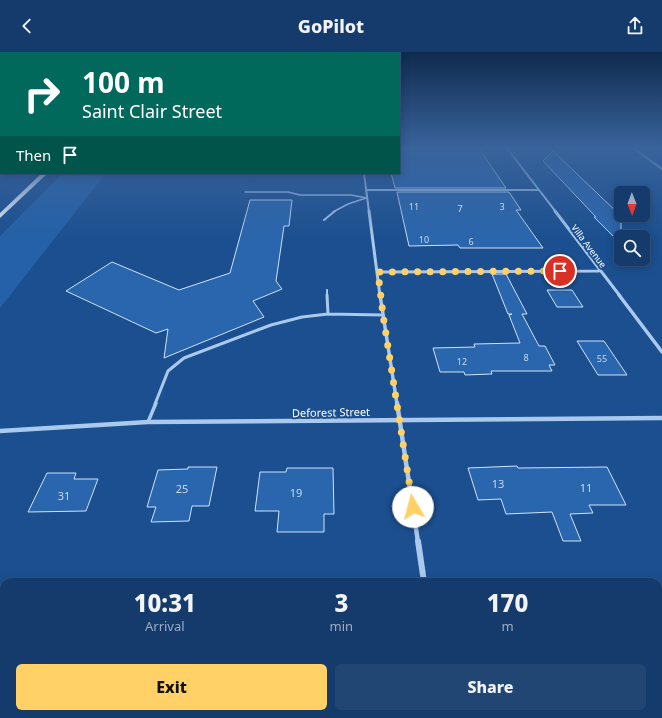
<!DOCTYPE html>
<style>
body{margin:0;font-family:"Noto Sans",sans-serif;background:#214673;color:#f1f3f6;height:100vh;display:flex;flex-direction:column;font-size:15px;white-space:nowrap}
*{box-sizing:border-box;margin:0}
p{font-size:13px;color:#9dadc1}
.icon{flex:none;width:22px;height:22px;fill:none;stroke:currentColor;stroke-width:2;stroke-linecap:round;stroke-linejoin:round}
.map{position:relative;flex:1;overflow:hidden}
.side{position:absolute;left:0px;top:526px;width:662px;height:140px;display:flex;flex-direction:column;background:#143b6b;border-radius:12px 12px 0 0;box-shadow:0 2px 10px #0003,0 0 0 1px #33557e}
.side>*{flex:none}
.guide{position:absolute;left:0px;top:0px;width:400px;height:122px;box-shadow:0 2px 10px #0003,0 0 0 1px #33557e;background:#00695c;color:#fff;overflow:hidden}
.needle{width:26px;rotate:179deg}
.fabs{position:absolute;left:614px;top:134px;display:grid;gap:8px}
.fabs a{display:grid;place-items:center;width:36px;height:36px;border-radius:6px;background:#143b6b;box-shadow:0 2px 10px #0003,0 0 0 1px #33557e;font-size:20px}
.pin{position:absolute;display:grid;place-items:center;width:34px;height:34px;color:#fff;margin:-17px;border:2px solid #fff;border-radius:50%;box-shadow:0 1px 4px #0007}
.me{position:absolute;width:44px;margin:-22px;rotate:352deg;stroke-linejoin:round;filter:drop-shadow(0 0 3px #0008)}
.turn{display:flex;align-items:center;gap:14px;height:84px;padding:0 16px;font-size:18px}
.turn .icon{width:52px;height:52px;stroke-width:2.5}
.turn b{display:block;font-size:28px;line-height:34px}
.then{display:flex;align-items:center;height:38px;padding:0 16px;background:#0003;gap:8px;font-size:15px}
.eta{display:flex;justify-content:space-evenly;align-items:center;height:68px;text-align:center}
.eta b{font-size:24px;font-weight:800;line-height:28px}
.button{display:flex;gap:8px;margin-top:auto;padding:8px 16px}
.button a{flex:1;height:46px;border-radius:6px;background:#ffd166;color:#111;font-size:16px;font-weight:800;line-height:46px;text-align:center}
.button a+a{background:#214673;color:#f1f3f6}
header{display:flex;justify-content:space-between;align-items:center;height:52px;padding:0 16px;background:#143b6b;font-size:18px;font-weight:800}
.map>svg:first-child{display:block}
.green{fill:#2461a8}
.building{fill:#2a66ad;stroke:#cfe3fa}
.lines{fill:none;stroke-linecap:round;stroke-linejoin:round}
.service-far3{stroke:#a9c9ee;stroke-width:1.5}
.service-far2{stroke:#a9c9ee;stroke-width:2}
.service-far1{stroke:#a9c9ee;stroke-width:3}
.service{stroke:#a9c9ee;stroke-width:3.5}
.minor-far4{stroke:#a9c9ee;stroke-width:2}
.minor-far3{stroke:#a9c9ee;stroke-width:3}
.minor-far2{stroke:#a9c9ee;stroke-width:3.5}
.minor-far1{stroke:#a9c9ee;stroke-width:4.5}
.minor{stroke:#a9c9ee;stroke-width:6}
.primary{fill:#f0f6ff;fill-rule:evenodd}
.route{stroke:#ffd166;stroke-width:7;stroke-dasharray:0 12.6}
.labels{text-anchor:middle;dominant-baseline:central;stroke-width:4;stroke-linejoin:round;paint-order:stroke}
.number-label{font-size:9px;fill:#cad9ea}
.far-street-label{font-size:9px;fill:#fff;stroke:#1b4f8f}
.street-label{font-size:11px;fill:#fff;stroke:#1b4f8f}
.near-number-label{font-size:11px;fill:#cad9ea}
</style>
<header><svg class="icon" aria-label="back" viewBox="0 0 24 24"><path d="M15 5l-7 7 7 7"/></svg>GoPilot<svg class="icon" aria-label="share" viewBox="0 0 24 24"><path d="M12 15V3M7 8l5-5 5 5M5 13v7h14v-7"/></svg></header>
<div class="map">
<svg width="662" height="666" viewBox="0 0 662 666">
<rect width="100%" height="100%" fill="#1b4f8f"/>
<!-- green -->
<path class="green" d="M63 121H106L0 256V184Z"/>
<!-- building -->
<path class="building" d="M399 95H478L506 136H395L391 121H399Z
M553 99 621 164V192L594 165H596L543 109Z
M397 140H509L521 158H516L543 196H460L458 193 409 194Z
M250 148H292L289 174H284L276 229 282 237 253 249 264 265 164 306 168 277 156 281 66 239 112 210 179 238 230 221Z
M492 222H506L527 262H522L539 294H545L555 313H549L552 319H491L492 322 465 323 464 320H440L433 296 475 295 474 292 520 291 509 263 512 262H508Z
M547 238H572L583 255H557Z
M577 289H604L627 323H598Z
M517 414 518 416 607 415 626 453H589L593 461 570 462 581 489H563L552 460 506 462 501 447 478 448 468 416Z
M188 415H217L209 454H192L189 469 151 470 156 455H147L158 418 188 417Z
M287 416H333L334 462H324V480H277L279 459H255L260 420H286Z
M47 421H76L74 427H98L86 459 28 460Z"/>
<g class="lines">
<!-- service-far3 -->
<path class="service-far3" d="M245 140H288L300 143H351L367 146
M333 160 348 152 366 146"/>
<!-- service-far2 -->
<path class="service-far2" d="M324 168 335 159
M327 238V244"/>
<!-- service-far1 -->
<path class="service-far1" d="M328 262 383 263
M155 352 168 319 184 306 271 273 302 265 328 262 327 243"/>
<!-- service -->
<path class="service" d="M148 370 156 351"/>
<!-- minor-far4 -->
<path class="minor-far4" d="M506 95 556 160
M632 95 662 117
M364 121 369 160
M366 138H539"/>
<!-- minor-far3 -->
<path class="minor-far3" d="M369 159 380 244
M555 159 620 244
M378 220 599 219"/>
<!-- minor-far2 -->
<path class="minor-far2" d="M380 243 397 352
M619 243 662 300"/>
<!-- minor-far1 -->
<path class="minor-far1" d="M397 351 418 490
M0 379 148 370 662 366"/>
<!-- minor -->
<path class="minor" d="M418 489 424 530
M443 662V666"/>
<!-- primary -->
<path class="primary" d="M42 121H48L0 166V161Z"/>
</g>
<!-- sky -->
<linearGradient id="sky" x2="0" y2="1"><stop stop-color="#0f2b4f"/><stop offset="0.51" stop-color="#39639b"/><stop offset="1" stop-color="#39639b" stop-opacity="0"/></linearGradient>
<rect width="662" height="188" fill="url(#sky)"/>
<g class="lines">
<!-- route -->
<path class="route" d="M413 455 383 263 378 220 560 219"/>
</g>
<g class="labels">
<!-- number labels -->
<g class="number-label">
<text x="414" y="154">11</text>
<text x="502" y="154">3</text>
<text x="460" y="156">7</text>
<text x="424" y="187">10</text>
<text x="471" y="189">6</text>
<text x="526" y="305">8</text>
<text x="602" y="306">55</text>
<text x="462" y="309">12</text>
</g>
<!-- far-street labels -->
<g class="far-street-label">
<text transform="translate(589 194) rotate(53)">Villa Avenue</text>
</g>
<!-- street labels -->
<g class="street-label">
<text transform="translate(331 360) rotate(-1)">Deforest Street</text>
</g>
<!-- near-number labels -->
<g class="near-number-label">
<text x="498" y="431">13</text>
<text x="586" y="435">11</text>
<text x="182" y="436">25</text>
<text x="296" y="440">19</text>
<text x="64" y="443">31</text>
</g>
</g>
</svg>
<div class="fabs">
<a><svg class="needle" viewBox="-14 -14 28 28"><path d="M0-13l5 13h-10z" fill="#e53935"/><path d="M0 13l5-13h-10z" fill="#9dadc1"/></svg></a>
<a><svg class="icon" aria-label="search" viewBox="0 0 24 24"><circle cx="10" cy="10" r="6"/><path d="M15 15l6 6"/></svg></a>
</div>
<div class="pin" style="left:560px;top:219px;background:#d93025"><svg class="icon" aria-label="arrive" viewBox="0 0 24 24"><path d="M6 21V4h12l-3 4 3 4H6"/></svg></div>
<svg class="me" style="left:413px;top:455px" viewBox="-20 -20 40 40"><circle r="19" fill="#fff"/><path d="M0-13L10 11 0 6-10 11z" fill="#ffd166"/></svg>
<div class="guide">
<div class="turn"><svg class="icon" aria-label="right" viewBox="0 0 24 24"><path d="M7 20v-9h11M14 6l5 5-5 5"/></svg><div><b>100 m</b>Saint Clair Street</div></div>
<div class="then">Then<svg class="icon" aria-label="arrive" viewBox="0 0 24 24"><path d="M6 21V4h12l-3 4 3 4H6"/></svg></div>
</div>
<section class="side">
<div class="eta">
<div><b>10:31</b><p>Arrival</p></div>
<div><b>3</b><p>min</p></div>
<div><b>170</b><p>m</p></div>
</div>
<div class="button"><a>Exit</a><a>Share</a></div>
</section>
</div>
